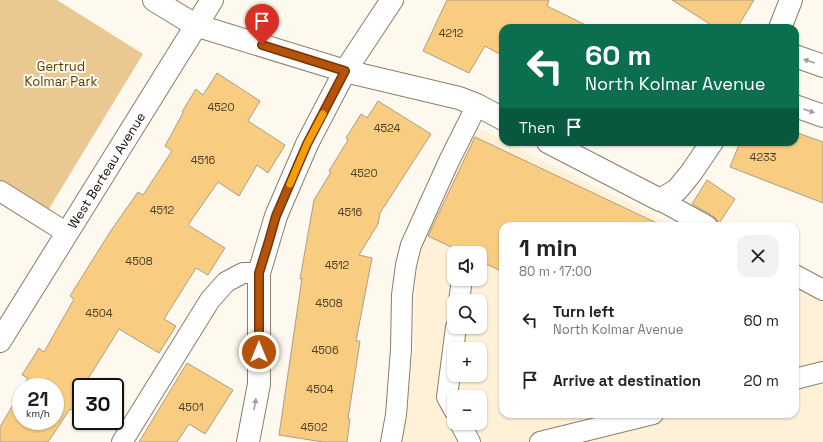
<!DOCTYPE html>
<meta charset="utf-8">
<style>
body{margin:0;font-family:"Space Grotesk",sans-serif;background:#f2f2f2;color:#222;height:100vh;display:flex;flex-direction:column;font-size:15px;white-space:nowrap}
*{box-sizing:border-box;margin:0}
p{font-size:13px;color:#767676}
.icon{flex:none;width:22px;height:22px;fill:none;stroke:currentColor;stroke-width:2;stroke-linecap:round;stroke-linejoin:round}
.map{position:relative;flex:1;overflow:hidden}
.side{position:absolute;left:499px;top:222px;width:300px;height:196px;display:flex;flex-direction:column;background:#fff;border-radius:12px;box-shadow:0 1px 3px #0004}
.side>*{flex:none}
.hud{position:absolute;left:499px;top:24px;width:300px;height:122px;border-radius:12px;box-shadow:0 1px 3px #0004;background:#0b6e4f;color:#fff;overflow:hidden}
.fabs{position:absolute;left:447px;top:246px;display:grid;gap:8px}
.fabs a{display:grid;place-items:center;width:40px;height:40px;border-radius:8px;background:#fff;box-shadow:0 1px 3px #0004;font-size:20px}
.speed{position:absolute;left:12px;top:378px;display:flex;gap:8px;font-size:20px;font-weight:700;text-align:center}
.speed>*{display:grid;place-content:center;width:52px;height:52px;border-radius:50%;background:#fff;box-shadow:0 1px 3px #0004;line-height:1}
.speed small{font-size:10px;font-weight:400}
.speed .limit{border:2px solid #111;border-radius:6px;background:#fff;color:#111}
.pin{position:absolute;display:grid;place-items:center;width:34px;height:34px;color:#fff;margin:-41px -17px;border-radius:50% 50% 50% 0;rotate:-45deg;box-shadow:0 0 4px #0007}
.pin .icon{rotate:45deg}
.me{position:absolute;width:44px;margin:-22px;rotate:0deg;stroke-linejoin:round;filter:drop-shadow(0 0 3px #0008)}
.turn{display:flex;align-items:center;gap:14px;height:84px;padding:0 20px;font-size:18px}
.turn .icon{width:52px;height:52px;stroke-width:2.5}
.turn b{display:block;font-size:28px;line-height:34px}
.then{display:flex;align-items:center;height:38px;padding:0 20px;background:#0003;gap:8px;font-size:15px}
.round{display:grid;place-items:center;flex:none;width:42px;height:42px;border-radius:12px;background:#f2f2f2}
.overview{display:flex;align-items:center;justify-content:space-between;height:68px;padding:0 20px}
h1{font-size:24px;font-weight:800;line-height:30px}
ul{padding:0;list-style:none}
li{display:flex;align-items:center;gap:12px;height:60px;padding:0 20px}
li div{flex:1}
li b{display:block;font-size:15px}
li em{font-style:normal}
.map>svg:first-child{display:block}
.built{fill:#fff0d8;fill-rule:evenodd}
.green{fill:#e9c891}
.building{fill:#f8cc81;stroke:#ab9e89}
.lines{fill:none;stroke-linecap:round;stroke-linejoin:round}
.lane-casing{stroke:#8b7e69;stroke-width:22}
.street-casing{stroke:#8b7e69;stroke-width:24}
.lane{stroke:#fff;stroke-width:20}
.street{stroke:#fff;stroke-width:22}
.oneway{fill:#a09e9b}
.route-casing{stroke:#753606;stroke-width:10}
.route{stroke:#b45309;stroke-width:7}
.slow{stroke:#f59e0b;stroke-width:7}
.labels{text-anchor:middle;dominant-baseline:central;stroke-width:4;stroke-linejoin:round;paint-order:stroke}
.number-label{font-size:11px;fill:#4c3d25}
.park-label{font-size:13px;fill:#5b3f00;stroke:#fef9ef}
.street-label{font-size:13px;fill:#120d06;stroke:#fef9ef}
</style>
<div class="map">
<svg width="823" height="442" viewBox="0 0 823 442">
<rect width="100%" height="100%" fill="#fef9ef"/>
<!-- built -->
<path class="built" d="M474 126 503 140V142H506L675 226H503V414H795V286L823 299V442H401L414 344 415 286 421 248 430 220ZM454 253H480V279H454ZM454 301H480V327H454ZM454 349H480V375H454ZM454 397H480V423H454Z"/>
<!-- green -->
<path class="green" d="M0 0H57L143 54 47 212 0 184Z"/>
<!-- building -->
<path class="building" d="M447 0H549L547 6 592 28H503V56L485 46 469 73 423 51Z
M672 0H754L737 28H716Z
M217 73 260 101 248 121 285 145 268 173 257 165 239 196 218 182 188 225 225 248 208 275 196 268 164 319 176 326 159 353 119 329 88 379 100 387H81V416L70 409 48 442H0V427L21 391V421H55V387H23L28 378 22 375 39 348 44 352 74 299 70 296 110 232 138 192 143 195 172 151 165 146 183 113 182 112 196 89 203 95Z
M378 101 431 134 380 213 378 224 359 255 372 258 356 341H360L348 419H350L347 442H323L279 435 302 278 301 279H300L314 200 331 172 329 171 348 140 346 138 361 114 367 118Z
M795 132 823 142V203L730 167 740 142H795Z
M475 137 663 226H503V272L480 261V253H464L428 236Z
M707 180 735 199 718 225 717 220 713 216 692 204Z
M187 363 233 390 205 434 189 424 177 442H139Z
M90 421H104L100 428Z"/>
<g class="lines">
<!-- lane casing -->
<g class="lane-casing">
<path id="lane" d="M0 191 67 233
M660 200 707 226
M795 275 823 290
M459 301 462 279
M795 379 823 372
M454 410 447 397 456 327
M460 423 470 442
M122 442 210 300 226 282 243 273H259
M391 442 396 415 401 349 402 295 406 265 411 245 449 161 477 105
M540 442 653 414"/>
</g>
<!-- street casing -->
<g class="street-casing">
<g id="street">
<path d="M154 0 195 25 345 71 459 98 477 105 503 119"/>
<path d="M780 28 791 0"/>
<path d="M795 56 823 66"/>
<path d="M795 106 823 116"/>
<path d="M548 142 660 200 677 190 691 173 712 142"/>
<path id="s1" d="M0 341 212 0"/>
<path d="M248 442 259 384V273L276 216 307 144 345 71 392 0"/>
</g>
</g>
<!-- lane -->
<use href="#lane" class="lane"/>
<!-- street -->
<use href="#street" class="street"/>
</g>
<!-- one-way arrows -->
<defs><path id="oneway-solid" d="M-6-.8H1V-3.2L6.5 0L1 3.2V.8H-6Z"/></defs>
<g class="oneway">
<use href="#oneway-solid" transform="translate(809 61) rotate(-161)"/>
<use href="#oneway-solid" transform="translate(809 111) rotate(19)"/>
<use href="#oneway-solid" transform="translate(255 404) rotate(-80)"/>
</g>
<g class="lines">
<!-- route casing -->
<g class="route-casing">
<path id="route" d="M259 352V273L268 244 276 216 307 144 345 71 262 45"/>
</g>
<!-- route -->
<use href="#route" class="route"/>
<!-- slow -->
<path class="slow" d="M290 184 307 144 323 114"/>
</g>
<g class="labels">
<!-- number labels -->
<g class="number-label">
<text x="451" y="33">4212</text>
<text x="221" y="107">4520</text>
<text x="387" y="128">4524</text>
<text x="763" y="157">4233</text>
<text x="203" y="160">4516</text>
<text x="364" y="173">4520</text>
<text x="162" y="210">4512</text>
<text x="350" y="212">4516</text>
<text x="139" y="261">4508</text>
<text x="337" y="265">4512</text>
<text x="329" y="303">4508</text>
<text x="99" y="313">4504</text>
<text x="325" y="350">4506</text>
<text x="320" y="389">4504</text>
<text x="191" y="407">4501</text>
<text x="314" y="427">4502</text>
</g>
<!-- park labels -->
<g class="park-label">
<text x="61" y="66">Gertrud<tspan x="61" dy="15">Kolmar Park</tspan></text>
</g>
<!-- street labels -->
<g class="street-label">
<text stroke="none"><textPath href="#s1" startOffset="201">West Berteau Avenue</textPath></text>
</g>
</g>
</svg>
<div class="fabs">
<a><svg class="icon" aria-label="sound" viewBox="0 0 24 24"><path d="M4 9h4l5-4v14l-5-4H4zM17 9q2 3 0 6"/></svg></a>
<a><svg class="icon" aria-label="search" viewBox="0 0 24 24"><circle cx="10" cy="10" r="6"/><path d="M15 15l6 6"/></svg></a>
<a>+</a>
<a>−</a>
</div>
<div class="speed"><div>21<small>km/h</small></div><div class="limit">30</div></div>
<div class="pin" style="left:262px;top:45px;background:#d93025"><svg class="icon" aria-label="arrive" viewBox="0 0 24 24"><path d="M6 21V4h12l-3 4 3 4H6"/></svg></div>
<svg class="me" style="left:259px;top:352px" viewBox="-20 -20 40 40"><circle r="17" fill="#b45309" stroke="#fff" stroke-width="3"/><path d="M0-11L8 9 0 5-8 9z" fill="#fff"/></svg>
<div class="hud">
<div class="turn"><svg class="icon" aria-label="left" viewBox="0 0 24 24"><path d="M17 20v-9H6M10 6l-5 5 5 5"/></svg><div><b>60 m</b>North Kolmar Avenue</div></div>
<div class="then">Then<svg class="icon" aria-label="arrive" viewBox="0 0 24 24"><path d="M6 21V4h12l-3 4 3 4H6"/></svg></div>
</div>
<section class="side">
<div class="overview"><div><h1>1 min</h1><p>80 m · 17:00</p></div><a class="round"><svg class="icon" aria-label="close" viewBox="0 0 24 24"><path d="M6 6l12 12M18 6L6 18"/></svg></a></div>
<ul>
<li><svg class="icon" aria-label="left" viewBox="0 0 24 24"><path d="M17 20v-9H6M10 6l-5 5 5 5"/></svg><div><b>Turn left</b><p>North Kolmar Avenue</p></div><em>60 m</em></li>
<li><svg class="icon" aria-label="arrive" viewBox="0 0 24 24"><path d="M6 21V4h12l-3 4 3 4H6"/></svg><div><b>Arrive at destination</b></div><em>20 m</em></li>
</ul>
</section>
</div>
